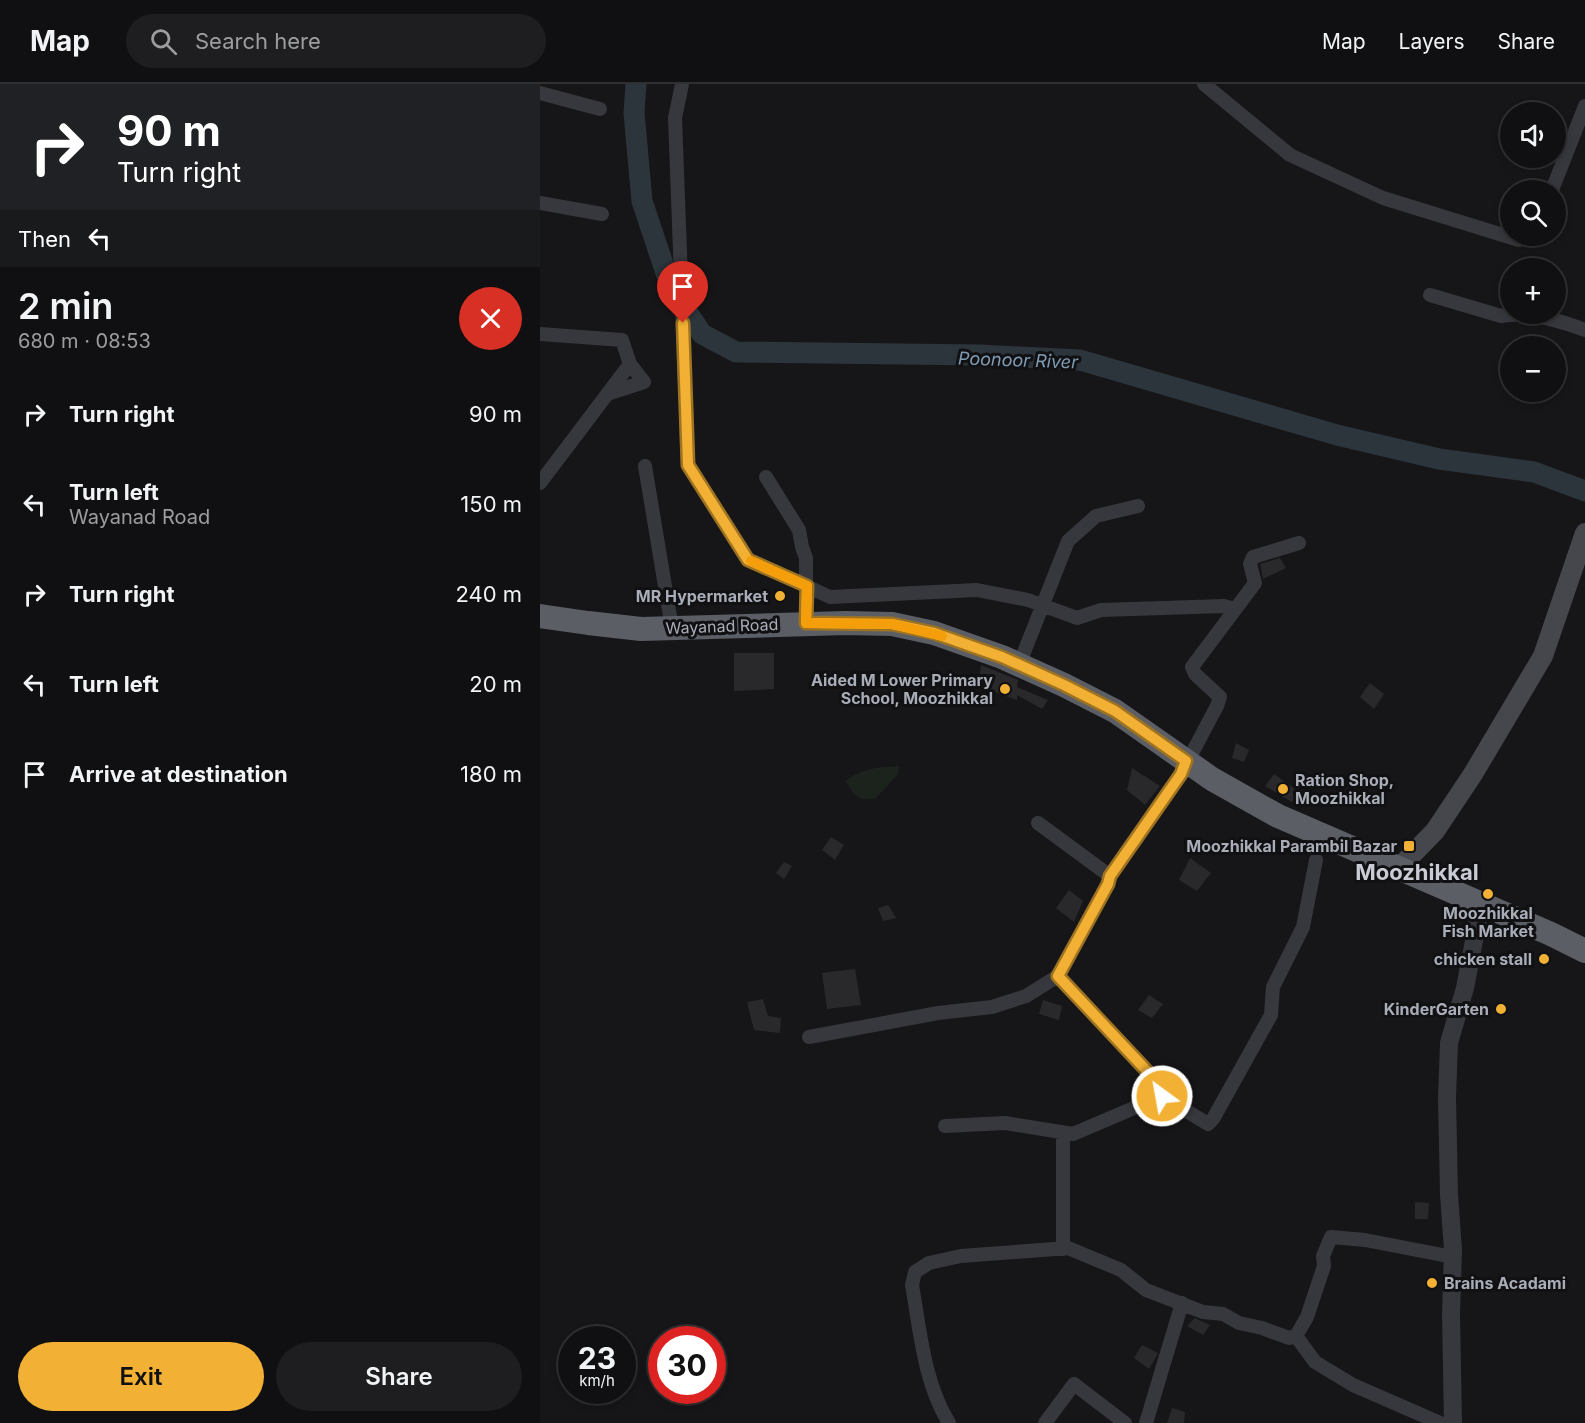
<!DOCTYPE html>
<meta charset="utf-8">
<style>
body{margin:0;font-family:Inter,sans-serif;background:#1e1e20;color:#f1f3f6;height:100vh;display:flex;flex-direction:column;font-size:22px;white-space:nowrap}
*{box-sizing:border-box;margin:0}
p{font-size:20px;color:#9c9d9f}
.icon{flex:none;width:33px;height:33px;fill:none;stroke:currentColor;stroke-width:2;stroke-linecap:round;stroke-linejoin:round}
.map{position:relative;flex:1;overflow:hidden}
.sheet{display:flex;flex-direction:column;background:#101012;width:540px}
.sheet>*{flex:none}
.guide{background:#202124;color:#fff;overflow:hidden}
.tools{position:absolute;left:960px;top:18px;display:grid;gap:12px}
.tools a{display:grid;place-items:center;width:66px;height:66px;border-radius:50%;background:#101012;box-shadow:0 3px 9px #0003,0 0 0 2px #303032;font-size:30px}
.speed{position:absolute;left:18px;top:1242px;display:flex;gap:12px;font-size:30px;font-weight:700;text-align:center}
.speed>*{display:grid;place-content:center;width:78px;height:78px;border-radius:50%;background:#101012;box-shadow:0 3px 9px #0003,0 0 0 2px #303032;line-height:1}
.speed small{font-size:15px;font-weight:400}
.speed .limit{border:9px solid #d22;background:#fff;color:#111}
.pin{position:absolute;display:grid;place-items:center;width:51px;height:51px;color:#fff;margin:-62px -26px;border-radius:50% 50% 50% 0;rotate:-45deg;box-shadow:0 0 6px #0007}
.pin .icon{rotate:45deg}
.me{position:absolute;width:66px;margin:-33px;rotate:328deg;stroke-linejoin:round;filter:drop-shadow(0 0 4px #0008)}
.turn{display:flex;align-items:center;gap:21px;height:126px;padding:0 18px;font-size:27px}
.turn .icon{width:78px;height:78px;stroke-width:2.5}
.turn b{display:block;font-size:42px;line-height:51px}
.then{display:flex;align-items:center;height:57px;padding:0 18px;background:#0003;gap:12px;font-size:22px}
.round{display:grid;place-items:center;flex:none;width:63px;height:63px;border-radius:32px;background:#1e1e20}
.overview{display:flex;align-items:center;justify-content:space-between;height:102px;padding:0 18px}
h1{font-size:36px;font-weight:600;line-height:45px}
.primary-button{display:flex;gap:12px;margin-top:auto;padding:12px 18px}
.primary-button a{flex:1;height:69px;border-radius:36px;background:#f2b134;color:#111;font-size:24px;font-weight:600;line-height:69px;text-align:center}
.primary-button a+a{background:#1e1e20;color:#f1f3f6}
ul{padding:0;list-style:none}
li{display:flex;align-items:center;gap:18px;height:90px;padding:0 18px}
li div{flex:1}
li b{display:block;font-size:22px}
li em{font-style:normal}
header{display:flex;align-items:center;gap:36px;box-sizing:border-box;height:84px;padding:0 30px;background:#101012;border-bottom:2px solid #303032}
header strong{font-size:28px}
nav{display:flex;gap:33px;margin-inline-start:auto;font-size:21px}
.search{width:420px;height:54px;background:#1e1e20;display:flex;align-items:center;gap:15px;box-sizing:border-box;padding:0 21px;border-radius:33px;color:#9c9d9f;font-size:22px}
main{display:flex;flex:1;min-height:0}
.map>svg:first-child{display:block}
.green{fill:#1c231d}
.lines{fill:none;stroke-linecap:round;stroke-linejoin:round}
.river{stroke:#2c353c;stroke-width:21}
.building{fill:#29292c}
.minor{stroke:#37383d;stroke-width:14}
.tertiary{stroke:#37383d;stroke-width:18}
.secondary{stroke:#45474d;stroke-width:20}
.trunk{stroke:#5b5e65;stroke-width:24}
.route-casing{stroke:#9d7322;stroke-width:15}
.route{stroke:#f2b134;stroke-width:10}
.slow{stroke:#f59e0b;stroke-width:10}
.poi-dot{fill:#f2b134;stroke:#111113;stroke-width:2}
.labels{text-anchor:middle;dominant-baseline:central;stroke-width:6;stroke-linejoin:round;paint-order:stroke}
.poi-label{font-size:16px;font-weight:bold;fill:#a8adb8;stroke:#111113;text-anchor:end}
.street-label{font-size:16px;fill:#a8adb8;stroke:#111113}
.water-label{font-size:18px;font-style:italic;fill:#7f9bb3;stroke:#111113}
.district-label{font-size:22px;font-weight:bold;fill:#c9ccd4;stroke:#111113}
</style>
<header>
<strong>Map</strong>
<div class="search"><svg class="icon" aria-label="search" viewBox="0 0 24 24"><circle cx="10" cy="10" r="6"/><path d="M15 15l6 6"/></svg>Search here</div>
<nav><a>Map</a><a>Layers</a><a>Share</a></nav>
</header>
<main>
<section class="sheet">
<div class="guide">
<div class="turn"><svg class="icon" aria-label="right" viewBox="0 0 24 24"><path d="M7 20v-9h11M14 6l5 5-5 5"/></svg><div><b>90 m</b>Turn right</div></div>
<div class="then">Then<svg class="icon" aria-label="left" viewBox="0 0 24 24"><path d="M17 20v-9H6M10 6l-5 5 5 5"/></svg></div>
</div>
<div class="overview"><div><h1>2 min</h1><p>680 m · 08:53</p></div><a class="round" style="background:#d93025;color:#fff"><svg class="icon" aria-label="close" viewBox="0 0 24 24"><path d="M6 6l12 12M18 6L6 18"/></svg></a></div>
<ul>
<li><svg class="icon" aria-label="right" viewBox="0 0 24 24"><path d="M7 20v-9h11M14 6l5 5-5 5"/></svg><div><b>Turn right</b></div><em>90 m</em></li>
<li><svg class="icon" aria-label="left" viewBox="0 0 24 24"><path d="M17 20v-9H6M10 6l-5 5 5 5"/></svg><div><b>Turn left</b><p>Wayanad Road</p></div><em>150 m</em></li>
<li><svg class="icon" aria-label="right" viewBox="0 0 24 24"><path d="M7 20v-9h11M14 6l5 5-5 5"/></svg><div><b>Turn right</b></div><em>240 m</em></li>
<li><svg class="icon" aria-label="left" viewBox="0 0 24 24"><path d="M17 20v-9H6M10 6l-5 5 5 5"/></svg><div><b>Turn left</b></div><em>20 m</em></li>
<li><svg class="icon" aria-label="arrive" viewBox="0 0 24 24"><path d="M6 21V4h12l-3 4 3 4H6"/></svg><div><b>Arrive at destination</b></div><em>180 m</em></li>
</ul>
<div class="primary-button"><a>Exit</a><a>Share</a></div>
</section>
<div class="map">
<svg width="1045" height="1339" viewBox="0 0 1045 1339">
<rect width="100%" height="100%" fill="#161618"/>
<!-- green -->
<path class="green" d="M359 682 358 690 336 714C317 717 315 713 306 697 322 684 339 683 359 682Z"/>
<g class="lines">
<!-- river -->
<path class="river" d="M96 0 94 29 102 117 131 204 162 250 196 268 440 271 540 276 797 351 899 375 994 388 1045 407"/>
</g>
<!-- building -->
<path class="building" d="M740 474 746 484 723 495 720 480Z
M194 569H234V605L194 607Z
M441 581 478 596 477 603 508 616 502 625 477 611V616L438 602Z
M830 599 844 610 834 625 820 613Z
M696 659 709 666 704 678 692 674Z
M592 684 620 702 605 721 587 706Z
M734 690 759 708 752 718 725 702Z
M291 753 304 761 295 776 282 766Z
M650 774 671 789 657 807 639 796Z
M244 778 252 782 244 795 236 789Z
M529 806 543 817 534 838 516 824Z
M348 821 356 834 343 837 338 824Z
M315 885 321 921 287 925 282 889Z
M609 911 623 920 612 934 598 926Z
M223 915 228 932 241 934 240 949 214 946 207 918Z
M503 916 522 922 519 936 499 930Z
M875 1118 889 1119 888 1135H875Z
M655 1234 670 1241 663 1251 647 1242Z
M602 1261 618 1269 609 1285 594 1274Z
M632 1324 645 1328 644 1339H627Z"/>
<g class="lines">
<!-- minor -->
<path class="minor" d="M142 0 135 34 148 381 208 475 290 513 437 506 488 516 537 534 561 526 684 522 694 525
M664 0 750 71 843 114 979 156 982 152
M0 9 60 25
M1012 106 1045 22
M0 119 62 130
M890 211 961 232C989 227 1019 236 1045 246
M0 250 82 256 90 280 0 399
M67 310 104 298 90 280
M105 382 132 544
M226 393 259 446 262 463 266 474V539
M479 581 528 457 556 432 598 422
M498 739 570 792
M269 953 398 929 452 923 486 912 518 892 568 800 570 792 641 690 677 622 680 613 655 590 652 583 715 499 710 480 713 473 759 459
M622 1012 668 1040 673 1035 731 931 733 903 763 843 776 776
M405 1042 465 1039 533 1050 622 1012 621 1002 518 892
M523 1165V1049
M756 1252 775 1278 813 1301 900 1339
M409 1339C384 1299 380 1246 372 1201L375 1188 389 1179 421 1172 528 1164 581 1186 606 1206 663 1228 683 1230 699 1239 722 1244 749 1254 756 1252 767 1233 784 1182 783 1172 791 1153 825 1156 913 1173
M505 1339 534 1300 585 1339
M606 1339 642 1219"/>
<!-- tertiary -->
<path class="tertiary" d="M913 1339 911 1230 913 1166 909 1110 907 1014 909 959 925 904 941 820"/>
<!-- secondary -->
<path class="secondary" d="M858 785 895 747 933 690 1003 572 1045 449"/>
<!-- trunk -->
<path class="trunk" d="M0 532 48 539 101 545 305 539 352 540 394 549 462 573 524 601 575 627 672 695 738 732 1011 850 1045 867"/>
</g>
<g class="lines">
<!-- route casing -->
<g class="route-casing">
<path id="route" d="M143 239 148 381 208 476 267 502 266 539 352 540 394 549 462 573 524 601 575 627 646 677 641 690 570 792 568 800 518 892 621 1002 622 1012"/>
</g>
<!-- route -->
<use href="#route" class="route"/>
<!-- slow -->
<path class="slow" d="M211 477 267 502 266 539 352 540 402 552"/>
</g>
<!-- markers -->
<g class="poi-dot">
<circle cx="240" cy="512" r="6"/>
<circle cx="465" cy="605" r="6"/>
<circle cx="743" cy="705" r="6"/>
<rect x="863" y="756" width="12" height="12" rx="3"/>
<circle cx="948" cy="810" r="6"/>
<circle cx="1004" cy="875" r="6"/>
<circle cx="961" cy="925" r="6"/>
<circle cx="892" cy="1199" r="6"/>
</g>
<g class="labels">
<!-- poi labels -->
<g class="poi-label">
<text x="228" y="512">MR Hypermarket</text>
<text x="453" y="596">Aided M Lower Primary<tspan x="453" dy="18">School, Moozhikkal</tspan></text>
<text x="755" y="696" text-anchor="start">Ration Shop,<tspan x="755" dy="18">Moozhikkal</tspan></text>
<text x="857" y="762">Moozhikkal Parambil Bazar</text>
<text x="948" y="829" text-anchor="middle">Moozhikkal<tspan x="948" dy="18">Fish Market</tspan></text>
<text x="992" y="875">chicken stall</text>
<text x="949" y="925">KinderGarten</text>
<text x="904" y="1199" text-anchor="start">Brains Acadami</text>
</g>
<!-- street labels -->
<g class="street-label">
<text transform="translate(182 542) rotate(-2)">Wayanad Road</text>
</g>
<!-- water labels -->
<g class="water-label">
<text transform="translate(478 276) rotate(2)">Poonoor River</text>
</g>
<!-- district labels -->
<g class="district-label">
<text x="877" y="788">Moozhikkal</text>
</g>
</g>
</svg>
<div class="tools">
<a><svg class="icon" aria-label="sound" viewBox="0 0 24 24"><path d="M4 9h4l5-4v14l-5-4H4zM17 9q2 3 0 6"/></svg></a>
<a><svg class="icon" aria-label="search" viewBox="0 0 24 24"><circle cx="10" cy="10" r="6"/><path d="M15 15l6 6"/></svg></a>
<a>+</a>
<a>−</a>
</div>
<div class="speed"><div>23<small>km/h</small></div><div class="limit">30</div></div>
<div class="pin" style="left:143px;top:239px;background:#d93025"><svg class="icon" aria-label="arrive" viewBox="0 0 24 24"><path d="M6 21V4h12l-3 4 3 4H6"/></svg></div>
<svg class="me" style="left:622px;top:1012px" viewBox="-20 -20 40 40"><circle r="17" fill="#f2b134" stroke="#fff" stroke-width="3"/><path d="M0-11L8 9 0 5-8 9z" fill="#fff"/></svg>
</div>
</main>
